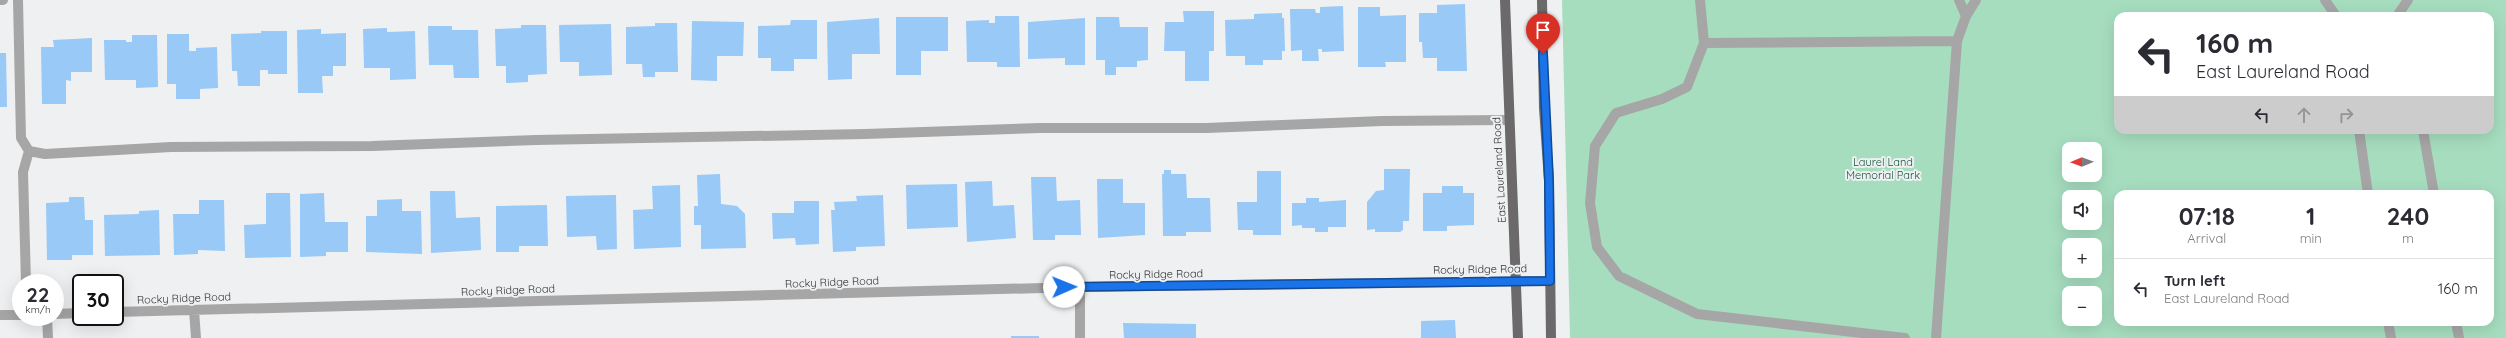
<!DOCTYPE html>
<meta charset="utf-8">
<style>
body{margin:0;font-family:Quicksand,sans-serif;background:#f2f2f3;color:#2b2b33;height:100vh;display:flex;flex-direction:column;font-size:15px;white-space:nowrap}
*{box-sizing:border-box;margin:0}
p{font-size:13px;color:#7c7c81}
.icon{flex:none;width:22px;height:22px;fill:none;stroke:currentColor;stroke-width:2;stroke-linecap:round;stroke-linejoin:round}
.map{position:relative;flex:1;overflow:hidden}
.sheet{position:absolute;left:2114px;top:190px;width:380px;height:136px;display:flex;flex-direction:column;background:#fff;border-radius:12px;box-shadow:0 4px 16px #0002}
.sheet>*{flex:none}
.hud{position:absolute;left:2114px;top:12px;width:380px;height:122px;border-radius:12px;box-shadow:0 4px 16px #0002;background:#fff;color:#2b2b33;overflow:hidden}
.needle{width:26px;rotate:269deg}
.tools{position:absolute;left:2062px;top:142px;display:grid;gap:8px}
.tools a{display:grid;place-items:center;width:40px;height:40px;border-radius:8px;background:#fff;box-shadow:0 4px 16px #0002;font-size:20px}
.speed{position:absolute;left:12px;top:274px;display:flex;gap:8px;font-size:20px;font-weight:700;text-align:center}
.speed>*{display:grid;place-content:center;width:52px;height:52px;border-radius:50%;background:#fff;box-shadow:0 4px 16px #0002;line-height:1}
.speed small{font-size:10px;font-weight:400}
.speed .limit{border:2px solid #111;border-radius:6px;background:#fff;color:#111}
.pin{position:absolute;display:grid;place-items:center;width:34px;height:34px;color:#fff;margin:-41px -17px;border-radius:50% 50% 50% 0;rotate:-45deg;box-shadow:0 0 4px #0007}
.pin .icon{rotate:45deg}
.me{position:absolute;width:44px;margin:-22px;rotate:89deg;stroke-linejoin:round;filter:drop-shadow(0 0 3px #0008)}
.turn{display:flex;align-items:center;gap:14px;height:84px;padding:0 16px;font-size:18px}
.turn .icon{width:52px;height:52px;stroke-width:2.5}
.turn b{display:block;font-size:28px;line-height:34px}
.lanes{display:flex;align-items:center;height:38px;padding:0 16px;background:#0003;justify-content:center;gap:20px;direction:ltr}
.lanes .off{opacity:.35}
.eta{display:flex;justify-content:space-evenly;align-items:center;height:68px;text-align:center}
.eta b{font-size:24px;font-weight:700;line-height:28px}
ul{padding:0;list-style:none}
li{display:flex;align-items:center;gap:12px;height:60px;padding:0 16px;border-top:1px solid #e1e1e2}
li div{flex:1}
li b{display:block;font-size:15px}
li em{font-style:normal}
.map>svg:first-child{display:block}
.green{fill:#a6ddbf;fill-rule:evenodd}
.building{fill:#98c9f7}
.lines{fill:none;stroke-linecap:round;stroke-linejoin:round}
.minor{stroke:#a7a6a6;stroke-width:10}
.major{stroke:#6b6969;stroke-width:10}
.route-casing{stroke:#114b97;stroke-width:10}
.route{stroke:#1a73e8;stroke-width:7}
.labels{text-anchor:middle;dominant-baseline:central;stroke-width:4;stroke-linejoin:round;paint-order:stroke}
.park-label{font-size:11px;fill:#14563a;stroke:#eef0f2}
.street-label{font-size:11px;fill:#313233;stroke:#eef0f2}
</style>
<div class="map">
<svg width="2506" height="338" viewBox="0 0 2506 338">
<rect width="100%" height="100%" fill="#eef0f2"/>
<!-- green -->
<path class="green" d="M1562 0H2506V338H1570ZM2118 16H2490V130H2118ZM2069 149H2095V175H2069ZM2118 194H2490V322H2118ZM2069 197H2095V223H2069ZM2069 245H2095V271H2069ZM2069 293H2095V319H2069Z"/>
<!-- building -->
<path class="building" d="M1465 4 1467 71H1437V58H1423L1422 42H1419V13H1437V5Z
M1343 6 1344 51 1322 52V49H1318L1319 61H1302V50L1291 51 1290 9H1315L1316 13H1320V7Z
M1358 7H1380V16L1406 15V62H1385L1386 67H1358Z
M1183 11H1214V51H1209V81H1185V51H1164L1165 22H1184Z
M1282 13V18H1284L1285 51H1282V60H1263V65H1245V56H1226L1225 20 1254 19V14Z
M995 16H1019L1020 67H997V62H967L966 21 989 20V23H995Z
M896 17H948V51H921V75H896Z
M1096 17H1119L1120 27H1148V60L1137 61V67H1116V75H1105V60H1096Z
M879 18 880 54H852V79L828 80 827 22Z
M1085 18V65H1065V58L1028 59V22Z
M791 20H817V59H794V71H771V58H758V26L790 25Z
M692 21 744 22 743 56H717V81L691 80Z
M655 23H677L678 72H655V77H643L642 64H626V27L655 26Z
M611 24 612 75 579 76V62H560L559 25Z
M521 25H546L547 74 528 75V82L506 83V66H496L495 29 521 28Z
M428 26H452V30H478L479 78H454L453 65H429Z
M387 28V32L415 31 416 79 390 80V68H364L363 29Z
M321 29V34L346 33V66H333V76H322L323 93H298L297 30Z
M261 31H287V74H268V70H260V86H238L237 71H232L231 34 261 33Z
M167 34H189V51H196V48L217 47 218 88 200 89V99H176V84H167Z
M132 35H157L158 87 136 88V80H105L104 40H126V42H132Z
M92 38V72H71V81L66 80V104H42L41 47H54L53 40Z
M0 53H6L7 107H0Z
M1384 169H1410L1409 221H1403V230L1400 232H1375V229L1367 230V202L1376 191 1384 190Z
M1164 170H1171V174H1186L1187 198H1210L1211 232H1186V236H1163L1162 174H1164Z
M1257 171H1281V235H1253V230H1238L1237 202H1257Z
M720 174 721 204 737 206 745 214 746 248 701 249V225H694V206H698L697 175Z
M1031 177H1056L1057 201 1080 200 1081 235H1055V240H1033Z
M1097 179H1123V203H1145V235L1098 238Z
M992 181 993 206 1014 205 1016 238 967 242 965 182Z
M957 184 958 227 907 229 906 185Z
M680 185 681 247 634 249 633 210 653 209 652 186Z
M1442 186H1463V193H1474V225L1447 226V231H1423V193H1442Z
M430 191H455L456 218 480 217 481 250 431 253Z
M266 193H290L291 257 245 258 244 225 266 224Z
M324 193 325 222H348V252H326V256L300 257V194Z
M616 195 617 249 597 250 596 236 567 237 566 196Z
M883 195 885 246 856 247V251L833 252 831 210H835L834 202 857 201 856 196Z
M69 197H84L85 220H93V255H72V260H47L46 203 69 202Z
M1306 198H1319V202L1346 200V227H1328V232H1315V228H1302V225L1292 226V203H1306Z
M402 199V211H421L422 254 366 252V216H377V200Z
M199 200H224L225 251 198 250V254L174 255 173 214H199Z
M794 201H819V244L796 245 795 238 773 239 772 213H794Z
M547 205 548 246H519V252H496V206Z
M159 210 160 255 105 256 104 215 139 214V211Z
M1455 320 1456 338H1421V321Z
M1123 323 1196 324V338H1124Z
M1011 336H1039V338H1011Z"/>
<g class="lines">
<!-- minor -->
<path class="minor" d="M0 0H3
M18 0 21 138 29 151 45 154 171 147 372 146 536 140 865 134 1040 128H1206L1382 121 1508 120
M1700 0 1704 43 1957 41
M2325 0 2336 16
M1966 16 1976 0
M2397 16 2408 0
M1704 43 1687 87 1662 99 1616 113 1595 146 1590 203 1597 247 1619 276 1697 314 1905 338
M2359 130 2368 194
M2423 130 2434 194
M26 283 23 172 29 151
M1080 287V338
M194 310 196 338
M115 312 1080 287 1550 281
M55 314 81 313
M0 315H21
M47 317 48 338
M2388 322 2391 338
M2456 322 2459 338
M1936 338 1957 41 1966 16 1959 0"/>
<!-- major -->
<path class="major" d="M1505 0 1518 338
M1542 0 1544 108 1549 181 1551 338"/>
</g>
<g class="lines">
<!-- route casing -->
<g class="route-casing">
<path id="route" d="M1064 287 1550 281 1549 181 1543 54"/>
</g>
<!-- route -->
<use href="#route" class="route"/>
</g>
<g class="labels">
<!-- park labels -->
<g class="park-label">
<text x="1883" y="162">Laurel Land<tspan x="1883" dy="13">Memorial Park</tspan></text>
</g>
<!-- street labels -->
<g class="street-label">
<text transform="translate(1499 170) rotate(-93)">East Laureland Road</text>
<text transform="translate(1480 269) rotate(-1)">Rocky Ridge Road</text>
<text transform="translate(1156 274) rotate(-1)">Rocky Ridge Road</text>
<text transform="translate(832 282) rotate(-2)">Rocky Ridge Road</text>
<text transform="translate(508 290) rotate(-2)">Rocky Ridge Road</text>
<text transform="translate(184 298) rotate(-2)">Rocky Ridge Road</text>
</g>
</g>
</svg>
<div class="tools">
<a><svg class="needle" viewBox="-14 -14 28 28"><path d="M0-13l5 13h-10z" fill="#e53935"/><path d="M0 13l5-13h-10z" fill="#7c7c81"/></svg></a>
<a><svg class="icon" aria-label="sound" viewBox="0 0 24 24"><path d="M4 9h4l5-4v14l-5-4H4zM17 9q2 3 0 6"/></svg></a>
<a>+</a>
<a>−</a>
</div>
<div class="speed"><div>22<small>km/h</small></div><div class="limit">30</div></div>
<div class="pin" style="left:1543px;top:54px;background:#d93025"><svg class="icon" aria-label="arrive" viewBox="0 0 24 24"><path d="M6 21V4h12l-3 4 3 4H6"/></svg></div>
<svg class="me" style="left:1064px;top:287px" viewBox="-20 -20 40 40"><circle r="19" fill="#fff"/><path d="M0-13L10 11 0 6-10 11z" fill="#1a73e8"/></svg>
<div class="hud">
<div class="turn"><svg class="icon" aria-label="left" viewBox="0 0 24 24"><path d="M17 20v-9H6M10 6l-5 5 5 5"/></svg><div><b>160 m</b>East Laureland Road</div></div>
<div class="lanes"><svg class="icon" aria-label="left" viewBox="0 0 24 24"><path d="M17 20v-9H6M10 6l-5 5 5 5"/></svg><svg class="icon off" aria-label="ahead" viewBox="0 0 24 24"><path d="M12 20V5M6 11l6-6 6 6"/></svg><svg class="icon off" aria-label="right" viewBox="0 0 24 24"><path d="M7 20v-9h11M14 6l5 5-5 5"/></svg></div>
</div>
<section class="sheet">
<div class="eta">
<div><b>07:18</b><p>Arrival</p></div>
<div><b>1</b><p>min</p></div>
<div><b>240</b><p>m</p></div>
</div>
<ul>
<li><svg class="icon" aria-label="left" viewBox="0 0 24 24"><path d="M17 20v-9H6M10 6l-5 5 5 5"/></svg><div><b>Turn left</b><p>East Laureland Road</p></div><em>160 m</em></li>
</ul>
</section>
</div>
